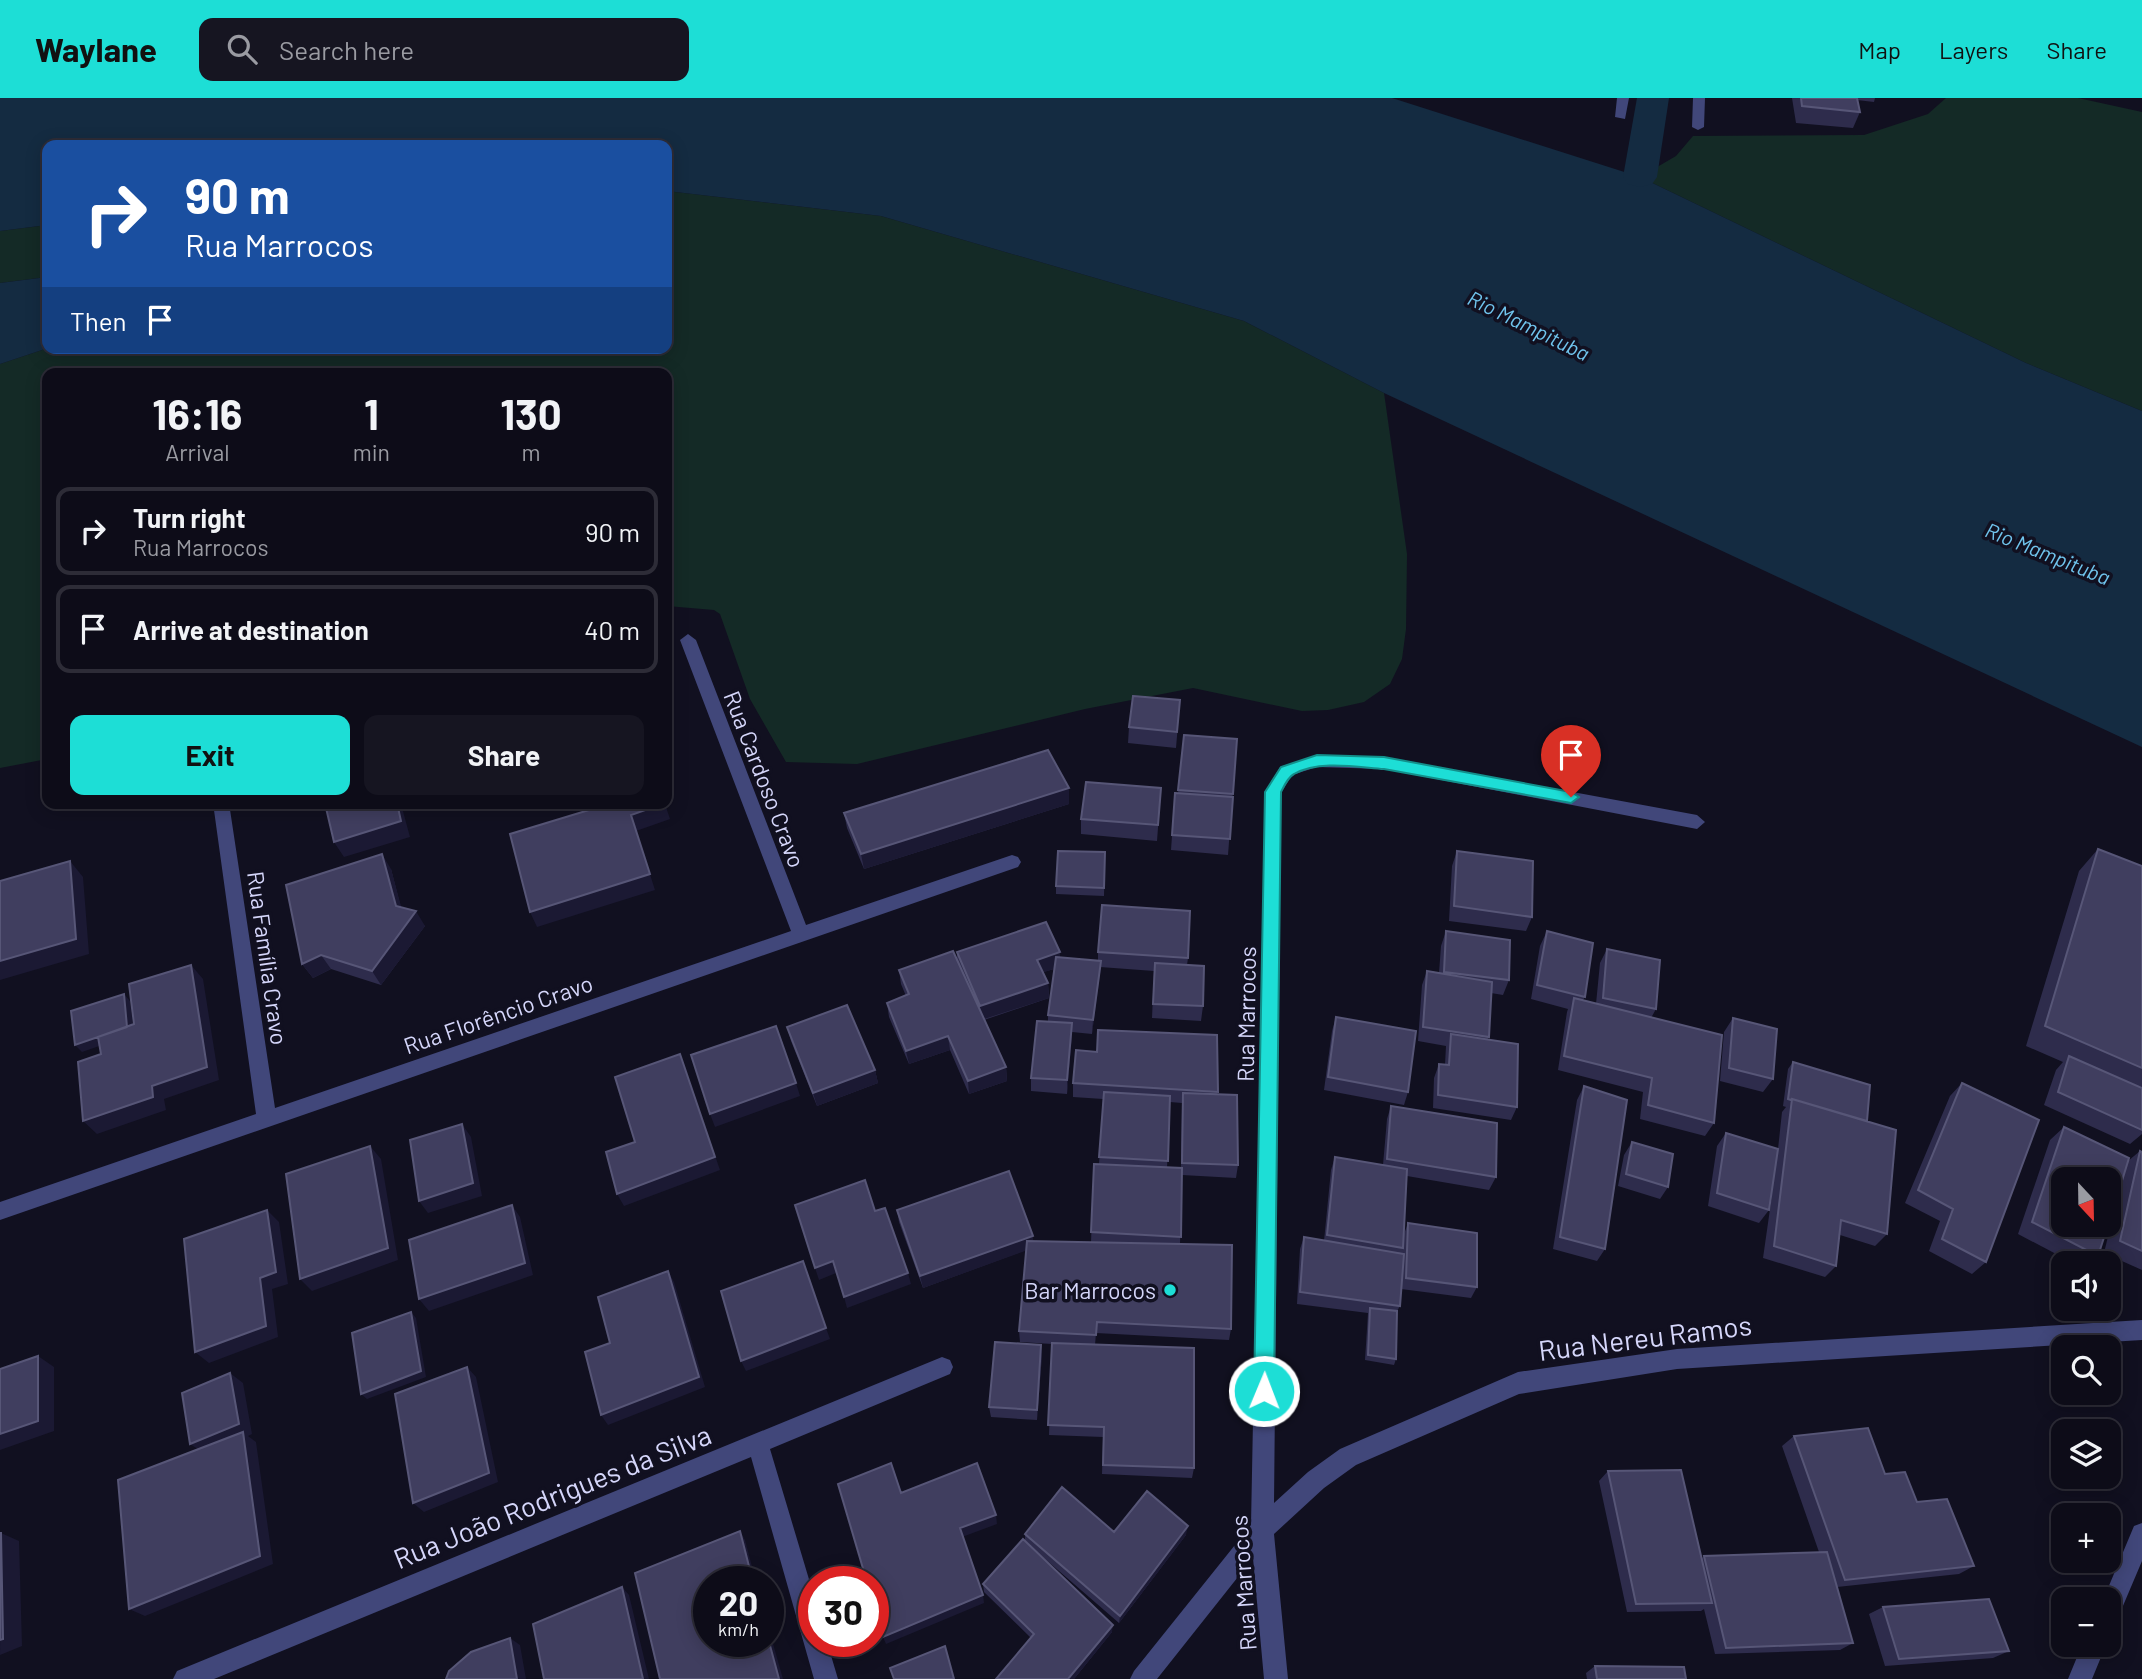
<!DOCTYPE html>
<meta charset="utf-8">
<style>
body{margin:0;font-family:Barlow,sans-serif;background:#161521;color:#f1f3f6;height:100vh;display:flex;flex-direction:column;font-size:26px;white-space:nowrap}
*{box-sizing:border-box;margin:0}
p{font-size:23px;color:#9a9ba2}
.icon{flex:none;width:38px;height:38px;fill:none;stroke:currentColor;stroke-width:2;stroke-linecap:round;stroke-linejoin:round}
.map{position:relative;flex:1;overflow:hidden}
.sheet{position:absolute;left:42px;top:270px;width:630px;height:441px;display:flex;flex-direction:column;background:#0d0c18;border-radius:14px;box-shadow:0 4px 18px #0003,0 0 0 2px #2d2c37}
.sheet>*{flex:none}
.hud{position:absolute;left:42px;top:42px;width:630px;height:214px;border-radius:14px;box-shadow:0 4px 18px #0003,0 0 0 2px #2d2c37;background:#1a4fa0;color:#fff;overflow:hidden}
.needle{width:46px;rotate:158deg}
.tools{position:absolute;left:2051px;top:1069px;display:grid;gap:14px}
.tools a{display:grid;place-items:center;width:70px;height:70px;border-radius:14px;background:#0d0c18;box-shadow:0 4px 18px #0003,0 0 0 2px #2d2c37;font-size:35px}
.speed{position:absolute;left:693px;top:1468px;display:flex;gap:14px;font-size:35px;font-weight:700;text-align:center}
.speed>*{display:grid;place-content:center;width:91px;height:91px;border-radius:50%;background:#0d0c18;box-shadow:0 4px 18px #0003,0 0 0 2px #2d2c37;line-height:1}
.speed small{font-size:18px;font-weight:400}
.speed .limit{border:10px solid #d22;background:#fff;color:#111}
.pin{position:absolute;display:grid;place-items:center;width:60px;height:60px;color:#fff;margin:-72px -30px;border-radius:50% 50% 50% 0;rotate:-45deg;box-shadow:0 0 7px #0007}
.pin .icon{rotate:45deg}
.me{position:absolute;width:77px;margin:-38px;rotate:1deg;stroke-linejoin:round;filter:drop-shadow(0 0 5px #0008)}
.turn{display:flex;align-items:center;gap:24px;height:147px;padding:0 28px;font-size:32px}
.turn .icon{width:91px;height:91px;stroke-width:2.5}
.turn b{display:block;font-size:49px;line-height:60px}
.then{display:flex;align-items:center;height:66px;padding:0 28px;background:#0003;gap:14px;font-size:26px}
.eta{display:flex;justify-content:space-evenly;align-items:center;height:119px;text-align:center}
.eta b{font-size:42px;font-weight:700;line-height:49px}
.cta{display:flex;gap:14px;margin-top:auto;padding:14px 28px}
.cta a{flex:1;height:80px;border-radius:14px;background:#1dded6;color:#111;font-size:28px;font-weight:700;line-height:80px;text-align:center}
.cta a+a{background:#161521;color:#f1f3f6}
ul{padding:0;list-style:none}
li{display:flex;align-items:center;gap:21px;height:88px;margin:0 14px 10px;padding:0 14px;border:4px solid #2d2c37;border-radius:14px}
li div{flex:1}
li b{display:block;font-size:26px}
li em{font-style:normal}
header{display:flex;align-items:center;gap:42px;box-sizing:border-box;height:98px;padding:0 35px;background:#1dded6;color:#111}
header strong{font-size:33px}
nav{display:flex;gap:38px;margin-inline-start:auto;font-size:24px}
.search{width:490px;height:63px;background:#161521;display:flex;align-items:center;gap:18px;box-sizing:border-box;padding:0 24px;border-radius:14px;color:#9a9ba2;font-size:26px}
.map>svg:first-child{display:block}
.green{fill:#142a26}
.water{fill:#142b41}
.lines{fill:none;stroke-linecap:round;stroke-linejoin:round}
.canal{fill:#142b41;fill-rule:evenodd}
.minor{fill:#41477a;fill-rule:evenodd}
.wall{fill:#2e2c4c;fill-rule:evenodd}
.shaded-wall{fill:#1b1933}
.building{fill:#403e5f;stroke:#575677;stroke-width:2}
.route{fill:#1dded6;stroke:#13908b;stroke-width:2}
.poi-dot{fill:#1dded6;stroke:#111020;stroke-width:2.5}
.labels{text-anchor:middle;dominant-baseline:central;stroke-width:7;stroke-linejoin:round;paint-order:stroke}
.far-water-label{font-size:21px;font-style:italic;fill:#70c4ed;stroke:#111020}
.street-label{font-size:23px;fill:#d5d6fa;stroke:#111020}
.poi-label{font-size:23px;fill:#d5d6fa;stroke:#111020;text-anchor:end}
.near-street-label{font-size:28px;fill:#d5d6fa;stroke:#111020}
</style>
<header>
<strong>Waylane</strong>
<div class="search"><svg class="icon" aria-label="search" viewBox="0 0 24 24"><circle cx="10" cy="10" r="6"/><path d="M15 15l6 6"/></svg>Search here</div>
<nav><a>Map</a><a>Layers</a><a>Share</a></nav>
</header>
<div class="map">
<svg width="2142" height="1581" viewBox="0 0 2142 1581">
<rect width="100%" height="100%" fill="#111020"/>
<!-- green -->
<path class="green" d="M1946 0H2078L2142 14V313L2026 265 1640 79 1676 58 1693 38 1864 37 1928 16Z
M667 93 881 118 1244 223 1384 295 1407 456 1406 531 1402 561 1390 586 1364 604 1328 612 1302 613 1193 590 1085 611 857 666 786 664 750 601 720 516 714 512 667 508V275H47V661L0 670V266L48 250H667Z
M47 127V179L0 185V133Z"/>
<!-- water -->
<path class="water" d="M0 0H1392L1640 79 2026 265 2142 313V649L1384 295 1244 223 881 118 667 93V47H47V127L0 133Z
M47 179 48 250 0 266V185Z"/>
<g class="lines">
<!-- canal -->
<path class="canal" d="M1637 0H1669L1657 79 1652 86 1640 89 1628 86 1623 79Z"/>
<!-- minor -->
<path class="minor" d="M1617 0H1629L1625 21 1615 19Z
M1693 0H1705L1704 29 1698 32 1692 29Z
M688 536 696 542 806 827 1012 757 1018 759 1021 764 1018 769 0 1122V1104L256 1016 213 705H229L275 1010 791 833 680 542Z
M1317 657 1384 659 1697 717 1705 724 1697 731 1384 671 1317 669 1292 677 1281 695 1274 1405 1308 1374 1340 1351 1518 1274 1677 1251 2142 1222V1242L1677 1271 1519 1296 1356 1367 1324 1390 1274 1436 1288 1581H1264L1253 1460 1157 1581H1130L1134 1573 1251 1427 1265 694 1280 669Z
M942 1259 950 1262 953 1269 950 1276 770 1351 814 1498V1544H827L838 1581H814L751 1359 214 1581H173L177 1573Z
M2142 1425V1463L2117 1522 2109 1526V1502H2103L2134 1428Z
M2082 1547H2106L2092 1581H2068Z"/>
</g>
<!-- wall -->
<path class="wall" d="M1792 0H1875L1874 4 1857 2 1860 14 1853 30 1796 25Z
M1180 602 1176 650 1128 645 1129 629Z
M1184 637 1237 641 1228 757 1171 752 1175 695H1178Z
M1161 690 1157 743 1081 736V721Z
M1069 706 864 771 847 730 844 715Z
M2098 751 2142 768V1036L2130 1046 2044 1007 2056 972 2063 964 2026 948 2079 773Z
M1457 753 1532 819 1526 833 1449 823 1452 768Z
M1105 754 1104 798 1056 796V788Z
M391 771 401 810 425 828 381 887 331 871 313 880 302 866Z
M1446 833 1509 882 1503 897 1491 895 1488 942 1517 1009 1511 1022 1433 1010 1434 980 1439 966 1445 967 1446 948 1418 943 1422 887 1427 873 1439 875 1441 848Z
M1547 833 1585 899 1583 902 1596 906 1600 865 1607 851 1656 911 1651 920 1714 1025 1705 1038 1640 1021 1643 994 1558 972 1567 914 1568 911 1531 901 1540 848Z
M957 854H1060V859L1098 863V854L1188 860 1187 867 1203 908 1201 923 1152 920 1154 873 1100 869 1092 936 1072 934 1067 996 1031 993V980L1048 924V917L1054 871 1043 874 1048 885 1049 900 984 922 1006 969 1007 983 969 996 950 952 909 966 889 919 887 905 906 898 901 886 899 872 957 863Z
M1336 919 1408 994 1404 1007 1324 992 1332 933Z
M1733 920 1773 981 1763 994 1720 983 1724 934Z
M787 929 875 972 878 985 817 1008 791 943Z
M1793 964 1867 1023 1887 1136 1875 1148 1840 1137 1836 1168 1825 1179 1763 1160 1772 1097 1769 1112 1759 1125 1708 1108 1717 1048 1726 1035 1778 1051 1782 1014 1786 1009 1783 1008 1788 971Z
M1073 985 1218 994 1217 996 1238 1067 1236 1080 1182 1077 1180 1146 1231 1231 1229 1242 1096 1235 1095 1247 1194 1370 1192 1380 1102 1376 1103 1339 1049 1337 1052 1246 1020 1244 1019 1233 1026 1152 923 1190 899 1124 897 1112 1033 1138V1143L1091 1144 1094 1066H1099L1103 1001 1073 999ZM1170 1004 1182 1005 1181 1070H1167Z
M1962 985 1986 1164 1972 1176 1929 1153 1940 1123 1905 1105 1950 998Z
M1584 988 1605 1151 1597 1163 1553 1151 1577 1002Z
M1391 1008 1496 1079 1489 1092 1407 1078 1404 1136 1408 1125 1477 1189 1471 1200 1401 1191 1400 1208 1397 1213 1396 1261 1394 1267 1365 1262 1368 1215 1297 1206 1300 1151 1304 1139 1324 1143 1331 1072 1335 1059 1383 1067 1387 1021Z
M2064 1029 2128 1063 2140 1053 2142 1054V1053V1172L2104 1155 2118 1097 2098 1158 2088 1166H2075L2018 1136 2050 1042Z
M1632 1044 1668 1089 1660 1101 1618 1088 1624 1057Z
M1042 1257 1037 1322 991 1319 989 1309Z
M1794 1338 1885 1376 1917 1404 1974 1468 1959 1476 1837 1489 1853 1545 1840 1552 1715 1556 1704 1511 1701 1513 1627 1514 1599 1383 1608 1373 1702 1460 1704 1458 1819 1454 1782 1348Z
M1114 1434 1186 1437 1119 1525 1029 1447 1112 1534 1074 1581H996L1031 1540 984 1494 983 1486 1025 1444V1436Z
M1883 1509 2009 1553 1993 1560 1885 1568 1869 1516Z
M1595 1568 1686 1581H1587L1586 1575Z"/>
<!-- shaded-wall -->
<path class="shaded-wall" d="M667 652 670 663 667 664Z
M1069 690V706L864 771 861 756Z
M397 705 401 706 410 739 344 759 334 744Z
M495 705H516L497 711Z
M665 706 670 721 636 733 655 792 537 829 530 814 631 717Z
M382 756 391 771 405 823 396 808Z
M70 763 83 779 89 856 0 882V863Z
M416 813 425 828 381 887 372 873Z
M1060 854V869L1038 876 1037 862Z
M321 857 331 871 313 880 302 866Z
M1101 863 1100 877 1092 936 1093 922Z
M191 867 203 881 219 982 164 1001 166 1012 97 1036 83 1023 152 988Z
M1048 885 1049 900 981 922 980 908Z
M124 896 130 903 134 936 82 954 75 947Z
M1072 925V939L1067 996V982Z
M948 938 950 952 909 966 906 953Z
M680 956 720 1072 624 1108 617 1096Z
M1006 969 1007 983 969 996 968 983Z
M875 972 878 985 817 1008 813 995Z
M796 985 800 998 715 1029 710 1016Z
M462 1026 471 1039 482 1098 428 1115 419 1103Z
M370 1048 381 1061 398 1162 312 1193 300 1181Z
M512 1107 520 1119 533 1177 429 1213 419 1201Z
M267 1112 279 1124 288 1186 272 1191 278 1239 209 1265 195 1254 260 1180Z
M1033 1138V1150L923 1190 920 1178Z
M833 1163 836 1175 819 1182 815 1170Z
M668 1173 674 1184 705 1289 608 1327 601 1317Z
M908 1175 911 1186 847 1210 844 1199Z
M411 1214 416 1220 426 1279 367 1301 361 1296Z
M826 1230 830 1241 746 1273 741 1263Z
M1041 1247 1042 1257 1037 1322V1312Z
M38 1258 54 1269V1333L0 1352V1336Z
M467 1269 476 1279 498 1384 424 1414 413 1405Z
M230 1275 243 1285 252 1336 248 1338 256 1344 273 1466 145 1518 129 1511 204 1355 190 1346Z
M996 1417 997 1426 962 1439 960 1430Z
M1188 1428 1186 1437 1119 1525 1120 1518Z
M740 1433 745 1442 756 1484H753Z
M1 1435 19 1443 22 1548 0 1557Z
M622 1489 629 1497 649 1581H643Z
M983 1497 984 1505 886 1546 883 1539Z
M1113 1527 1112 1534 1074 1581H1068Z
M768 1528 783 1581H779L768 1540Z
M510 1540 520 1547 526 1581H517Z"/>
<!-- building -->
<path class="building" d="M1801 0H1857L1860 14 1802 8Z
M1133 598 1180 602 1177 634 1129 629Z
M1184 637 1237 641 1233 696 1178 692Z
M1048 652 1069 690 861 756 844 715Z
M1086 684 1161 690 1158 727 1081 721Z
M1175 695 1233 699 1230 741 1172 737Z
M342 705H397L401 723 334 744 326 710Z
M612 705H665L631 717 650 776 530 814 510 736Z
M2098 751 2142 768V970L2045 928Z
M1058 753 1105 754 1104 790 1056 788Z
M1457 753 1533 763 1532 819 1454 808Z
M382 756 396 808 416 813 372 873 321 857 302 866 286 787Z
M70 763 76 841 0 863V783Z
M1102 807 1190 813 1188 860 1098 854Z
M1046 824 1060 854 1037 862 1048 885 980 908 957 854Z
M1446 833 1510 842 1509 882 1444 874Z
M1547 833 1593 845 1585 899 1537 887Z
M1607 851 1660 862 1656 911 1603 900Z
M953 853 1006 969 968 983 948 938 906 953 887 905 909 896 899 872Z
M1056 859 1101 863 1093 922 1048 917Z
M1155 865 1204 868 1203 908 1153 906Z
M191 867 207 969 152 988 153 999 83 1023 78 964 101 956 98 939 134 926 129 886Z
M1427 873 1492 884 1489 939 1423 929Z
M124 896 127 929 75 947 71 913Z
M1574 900 1722 937 1714 1025 1648 1007 1652 980 1564 958Z
M847 907 875 972 813 995 787 929Z
M1336 919 1416 933 1408 994 1328 979Z
M1733 920 1777 931 1773 981 1729 970Z
M1037 923 1072 925 1067 982 1031 980Z
M776 928 796 985 710 1016 691 957Z
M1098 932 1217 937 1218 994 1073 985 1076 952 1097 954Z
M1451 936 1518 946 1517 1009 1438 997 1439 966 1449 967Z
M680 956 715 1059 617 1096 606 1054 635 1044 615 979Z
M2069 958 2142 990V1032L2058 994Z
M1793 964 1870 987 1867 1023 1792 1001 1791 1002 1788 1001Z
M1962 985 2039 1022 1986 1164 1942 1141 1953 1111 1918 1092Z
M1584 988 1627 1002 1605 1151 1560 1139Z
M1104 994 1170 998 1168 1063 1099 1059Z
M1183 995 1237 997 1238 1067 1182 1065Z
M1792 1001 1896 1032 1887 1136 1841 1122 1836 1168 1774 1148Z
M1391 1008 1497 1025 1496 1079 1387 1061Z
M462 1026 473 1085 419 1103 410 1042Z
M2064 1029 2129 1060 2109 1125V1082H2063V1127H2108L2098 1158 2032 1124Z
M1726 1035 1778 1051 1769 1112 1717 1095Z
M1632 1044 1673 1056 1668 1089 1626 1076Z
M370 1048 388 1150 300 1181 286 1076Z
M2140 1053 2142 1054V1153L2120 1143Z
M1335 1059 1407 1071 1403 1150 1327 1137Z
M1094 1066 1182 1070 1181 1139 1091 1134Z
M1009 1073 1033 1138 920 1178 897 1112Z
M865 1082 875 1113 885 1110 908 1175 844 1199 833 1163 815 1170 795 1107Z
M512 1107 525 1165 419 1201 409 1142Z
M267 1112 276 1174 260 1180 266 1228 195 1254 184 1141Z
M1408 1125 1477 1135V1189L1406 1180Z
M1304 1139 1404 1156 1400 1208 1300 1194Z
M1027 1143 1232 1147 1231 1231 1097 1224 1096 1237 1019 1233Z
M803 1163 826 1230 741 1263 721 1193Z
M668 1173 699 1279 601 1317 585 1254 610 1245 598 1199Z
M1370 1210 1397 1213 1396 1261 1368 1257Z
M411 1214 421 1273 361 1296 352 1235Z
M995 1244 1041 1247 1037 1312 989 1309Z
M1052 1245 1194 1250V1370L1103 1367 1104 1329 1048 1327Z
M38 1258V1323L0 1336V1271Z
M467 1269 489 1375 413 1405 395 1296Z
M230 1275 239 1326 190 1346 182 1295Z
M1868 1330 1885 1376 1905 1374 1917 1404 1947 1401 1974 1468 1845 1482 1794 1338Z
M243 1334 260 1458 129 1511 118 1382Z
M891 1365 901 1395 977 1365 996 1417 960 1430 983 1497 883 1539 873 1506V1484H867L838 1386Z
M1681 1372 1712 1505 1636 1506 1608 1373Z
M1062 1389 1114 1434 1147 1393 1188 1428 1120 1518 1025 1436Z
M740 1433 753 1484H709V1544H768V1540L779 1581H660L635 1475Z
M0 1435H1L3 1541 0 1542Z
M1023 1441 1113 1527 1068 1581H996L1034 1536 983 1486Z
M1827 1454 1853 1545 1726 1550 1704 1458Z
M622 1489 643 1581H544L533 1526Z
M1989 1501 2009 1553 1899 1561 1883 1509Z
M510 1540 517 1581H446L449 1573 471 1554Z
M945 1548 954 1581H894L890 1570Z
M1595 1568 1684 1569 1686 1581H1597Z"/>
<!-- route -->
<path class="route" d="M1317 657 1384 659 1571 694 1579 699 1571 705 1384 671C1356 669 1319 662 1294 676 1288 679 1284 688 1281 694L1274 1293 1271 1300 1264 1303 1257 1300 1254 1293 1265 694 1281 669Z"/>
<!-- markers -->
<circle class="poi-dot" cx="1170" cy="1192" r="7"/>
<g class="labels">
<!-- far-water labels -->
<g class="far-water-label">
<text transform="translate(1529 227) rotate(26)">Rio Mampituba</text>
<text transform="translate(2048 455) rotate(22)">Rio Mampituba</text>
</g>
<!-- street labels -->
<g class="street-label">
<text transform="translate(765 681) rotate(69)">Rua Cardoso Cravo</text>
<text transform="translate(268 860) rotate(82)">Rua Família Cravo</text>
<text transform="translate(498 916) rotate(-19)">Rua Florêncio Cravo</text>
<text transform="translate(1246 916) rotate(-89)">Rua Marrocos</text>
<text transform="translate(1243 1485) rotate(-94)">Rua Marrocos</text>
</g>
<!-- poi labels -->
<g class="poi-label">
<text x="1156" y="1192">Bar Marrocos</text>
</g>
<!-- near-street labels -->
<g class="near-street-label">
<text transform="translate(1645 1239) rotate(-7)">Rua Nereu Ramos</text>
<text transform="translate(552 1398) rotate(-22)">Rua João Rodrigues da Silva</text>
</g>
</g>
</svg>
<div class="tools">
<a><svg class="needle" viewBox="-14 -14 28 28"><path d="M0-13l5 13h-10z" fill="#e53935"/><path d="M0 13l5-13h-10z" fill="#9a9ba2"/></svg></a>
<a><svg class="icon" aria-label="sound" viewBox="0 0 24 24"><path d="M4 9h4l5-4v14l-5-4H4zM17 9q2 3 0 6"/></svg></a>
<a><svg class="icon" aria-label="search" viewBox="0 0 24 24"><circle cx="10" cy="10" r="6"/><path d="M15 15l6 6"/></svg></a>
<a><svg class="icon" aria-label="layers" viewBox="0 0 24 24"><path d="M12 4l9 5-9 5-9-5zM3 14l9 5 9-5"/></svg></a>
<a>+</a>
<a>−</a>
</div>
<div class="speed"><div>20<small>km/h</small></div><div class="limit">30</div></div>
<div class="pin" style="left:1571px;top:699px;background:#d93025"><svg class="icon" aria-label="arrive" viewBox="0 0 24 24"><path d="M6 21V4h12l-3 4 3 4H6"/></svg></div>
<svg class="me" style="left:1264px;top:1293px" viewBox="-20 -20 40 40"><circle r="17" fill="#1dded6" stroke="#fff" stroke-width="3"/><path d="M0-11L8 9 0 5-8 9z" fill="#fff"/></svg>
<div class="hud">
<div class="turn"><svg class="icon" aria-label="right" viewBox="0 0 24 24"><path d="M7 20v-9h11M14 6l5 5-5 5"/></svg><div><b>90 m</b>Rua Marrocos</div></div>
<div class="then">Then<svg class="icon" aria-label="arrive" viewBox="0 0 24 24"><path d="M6 21V4h12l-3 4 3 4H6"/></svg></div>
</div>
<section class="sheet">
<div class="eta">
<div><b>16:16</b><p>Arrival</p></div>
<div><b>1</b><p>min</p></div>
<div><b>130</b><p>m</p></div>
</div>
<ul>
<li><svg class="icon" aria-label="right" viewBox="0 0 24 24"><path d="M7 20v-9h11M14 6l5 5-5 5"/></svg><div><b>Turn right</b><p>Rua Marrocos</p></div><em>90 m</em></li>
<li><svg class="icon" aria-label="arrive" viewBox="0 0 24 24"><path d="M6 21V4h12l-3 4 3 4H6"/></svg><div><b>Arrive at destination</b></div><em>40 m</em></li>
</ul>
<div class="cta"><a>Exit</a><a>Share</a></div>
</section>
</div>
